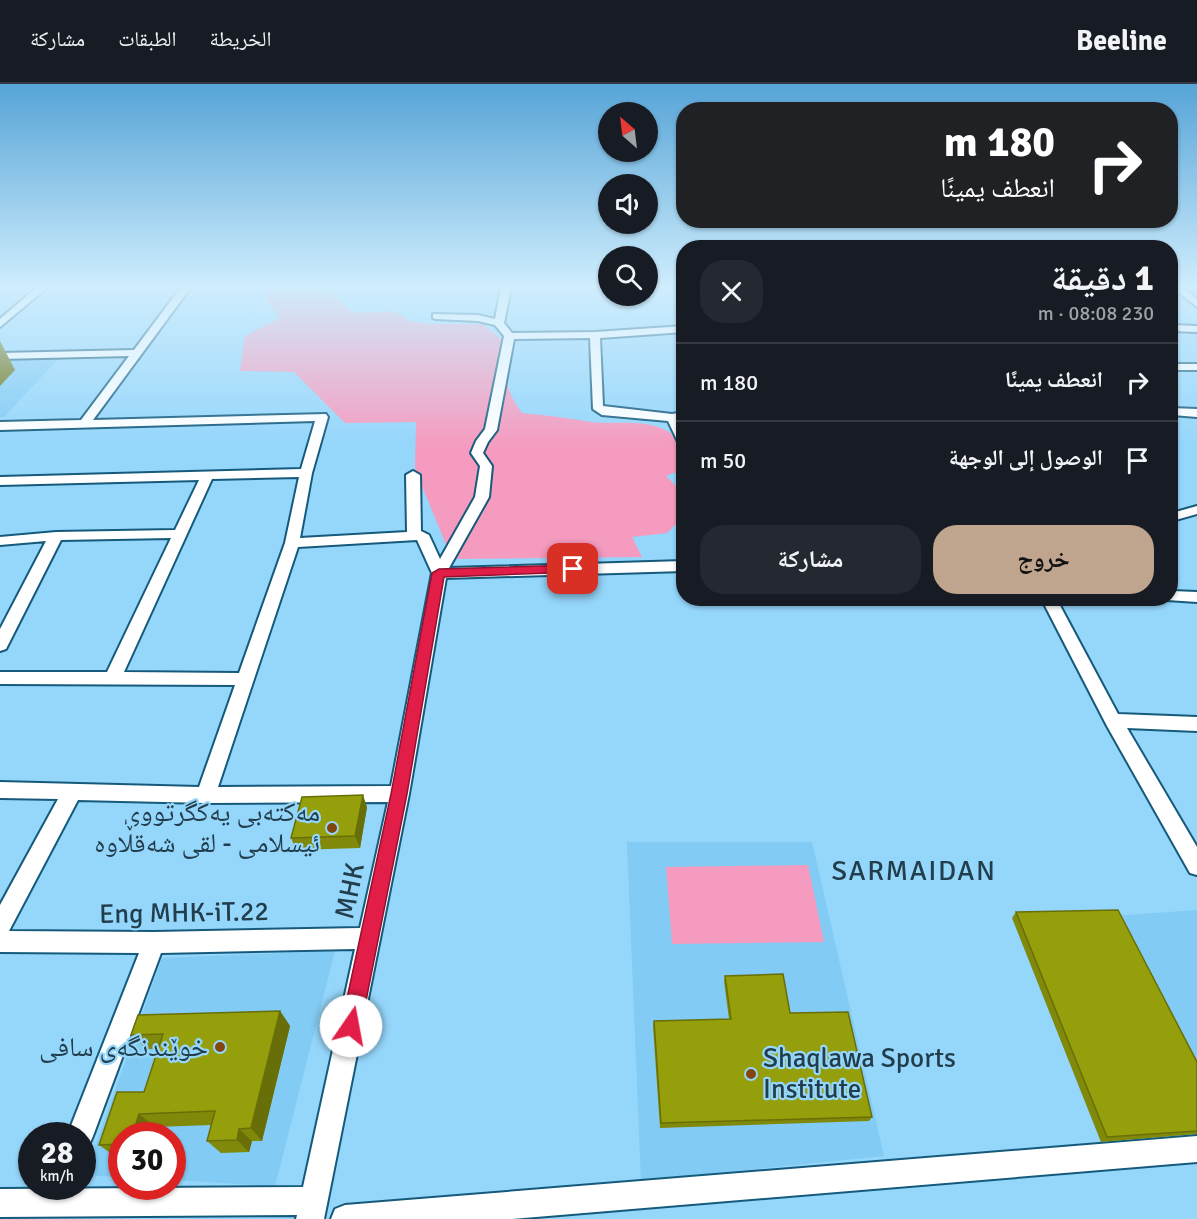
<!DOCTYPE html>
<html lang="ar">
<meta charset="utf-8">
<style>
body{margin:0;font-family:Signika,"Noto Naskh Arabic",sans-serif;background:#242831;color:#f1f3f6;direction:rtl;height:100vh;display:flex;flex-direction:column;font-size:22px;white-space:nowrap}
*{box-sizing:border-box;margin:0}
p{font-size:20px;color:#9ea1a6}
.icon{flex:none;width:33px;height:33px;fill:none;stroke:currentColor;stroke-width:2;stroke-linecap:round;stroke-linejoin:round}
.map{position:relative;flex:1;overflow:hidden;direction:ltr}
.details{position:absolute;left:676px;top:156px;width:502px;height:366px;display:flex;flex-direction:column;background:#171b24;border-radius:24px;box-shadow:0 2px 4px #0004;direction:rtl}
.details>*{flex:none}
.banner{position:absolute;left:676px;top:18px;width:502px;height:126px;border-radius:24px;box-shadow:0 2px 4px #0004;direction:rtl;background:#202124;color:#fff;overflow:hidden}
.needle{width:39px;rotate:332deg}
.controls{position:absolute;left:598px;top:18px;display:grid;gap:12px}
.controls a{display:grid;place-items:center;width:60px;height:60px;border-radius:50%;background:#171b24;box-shadow:0 2px 4px #0004;font-size:30px}
.speed{position:absolute;left:18px;top:1038px;display:flex;gap:12px;font-size:30px;font-weight:700;text-align:center}
.speed>*{display:grid;place-content:center;width:78px;height:78px;border-radius:50%;background:#171b24;box-shadow:0 2px 4px #0004;line-height:1}
.speed small{font-size:15px;font-weight:400}
.speed .limit{border:9px solid #d22;background:#fff;color:#111}
.pin{position:absolute;display:grid;place-items:center;width:51px;height:51px;color:#fff;margin:-26px;border-radius:12px;box-shadow:0 3px 9px #0006}
.me{position:absolute;width:66px;margin:-33px;rotate:12deg;stroke-linejoin:round;filter:drop-shadow(0 0 4px #0008)}
.turn{display:flex;align-items:center;gap:21px;height:126px;padding:0 24px;font-size:27px}
.turn .icon{width:78px;height:78px;stroke-width:2.5}
.turn b{display:block;font-size:42px;line-height:51px}
.round{display:grid;place-items:center;flex:none;width:63px;height:63px;border-radius:24px;background:#242831}
.overview{display:flex;align-items:center;justify-content:space-between;height:102px;padding:0 24px}
h1{font-size:36px;font-weight:700;line-height:45px}
.action{display:flex;gap:12px;margin-top:auto;padding:12px 24px}
.action a{flex:1;height:69px;border-radius:24px;background:#c0a58e;color:#111;font-size:24px;font-weight:700;line-height:69px;text-align:center}
.action a+a{background:#242831;color:#f1f3f6}
ul{padding:0;list-style:none}
li{display:flex;align-items:center;gap:18px;height:78px;padding:0 24px;border-top:2px solid #363941}
li div{flex:1}
li b{display:block;font-size:22px}
li em{font-style:normal}
header{display:flex;align-items:center;gap:36px;box-sizing:border-box;height:84px;padding:0 30px;background:#171b24;border-bottom:2px solid #363941}
header strong{font-size:28px}
nav{display:flex;gap:33px;margin-inline-start:auto;font-size:21px}
.map>svg:first-child{display:block}
.built{fill:#81cbf4}
.green{fill:#f59bbf}
.lines{fill:none;stroke-linecap:round;stroke-linejoin:round}
.street-casing{stroke:#155a7b;stroke-width:4}
.street{fill:#fff;fill-rule:evenodd}
.wall{fill:#80890a}
.shaded-wall{fill:#686f08}
.building{fill:#959f0c;stroke:#686f08;stroke-width:1.5}
.route{fill:#e11d48;stroke:#92132f;stroke-width:1.5}
.poi-dot{fill:#85450e;stroke:#95d6fb;stroke-width:2}
.labels{text-anchor:middle;dominant-baseline:central;stroke-width:4.5;stroke-linejoin:round;paint-order:stroke}
.near-poi-label{font-size:27px;fill:#223d4c;stroke:#95d6fb;text-anchor:end}
.near-street-label{font-size:27px;fill:#223d4c;stroke:#95d6fb}
.near-neighbourhood-label{font-size:28px;letter-spacing:1.5px;fill:#223d4c;stroke:#95d6fb}
</style>
<header>
<strong>Beeline</strong>
<nav><a>الخريطة</a><a>الطبقات</a><a>مشاركة</a></nav>
</header>
<div class="map">
<svg width="1197" height="1135" viewBox="0 0 1197 1135">
<rect width="100%" height="100%" fill="#95d6fb"/>
<!-- built -->
<path class="built" d="M62 271 4 333H0V272Z
M627 758H812L884 1072 641 1097Z
M1197 826V1051L1102 1061 1012 834 1113 832Z
M335 867 275 1102 173 1096 172 1052H122L121 1093 85 1091 162 874Z"/>
<!-- green -->
<path class="green" d="M265 203H329L348 226 362 229 393 227 410 237 427 240H483L505 259C503 285 505 308 522 329 545 331 568 334 591 338 616 341 646 334 669 348 680 355 684 373 684 385L666 392 684 410 681 435 667 449 632 453 642 473 452 475 415 385 416 338 345 339 294 288 240 287 245 252 280 234 266 216Z
M808 781 824 858 672 860 666 783Z"/>
<g class="lines">
<!-- street casing -->
<g class="street-casing">
<path id="street" d="M37 203H48L0 243V235Z
M181 203H191L93 336 326 330 328 333 312 389 300 454 407 448 406 391 413 387 420 391 421 447 429 451 440 475 475 413 480 382 471 369 476 357 485 345 504 252 495 241 478 237 436 235 433 234V230L478 231 495 235 501 203H511L504 239 512 249 595 248 684 242V248L600 254 603 322 672 330 684 328V336H679L684 346V362L678 358 668 337 602 331 593 325 590 254 514 255 497 346 488 358 483 369 492 382 489 413 449 484 684 477V487L446 494 409 710 324 1135H296L297 1131 0 1133V1105L303 1103 355 865 161 869 93 1052 89 1061 82 1064V1052H67L139 869 0 868V821L58 715 0 714V698L199 703 235 601 0 600V588H107L171 454 61 456 8 561 6 565 0 567V545L46 457 0 461V453L56 448 175 446 199 396 0 401V393L301 385 315 337 0 346V338L81 336 129 272 0 275V269L134 266ZM299 393 285 459 239 589 124 588 212 395ZM417 456 432 489 391 702 218 703 298 463ZM78 716 206 719 388 718 360 844 154 848 9 847Z
M1172 203H1182L1197 215V223Z
M1172 241 1197 242V248L1172 247Z
M1172 280H1197V286H1172Z
M1172 324 1197 325V333L1172 331Z
M1197 422V430L1172 437V429Z
M1172 507 1197 508V518L1167 516 1172 514Z
M1041 514H1056L1118 630 1197 633V647L1127 644 1197 763V791L1190 789 1107 642Z
M1197 1052V1078L512 1135H331L335 1125 345 1121Z"/>
</g>
<!-- street -->
<use href="#street" class="street"/>
</g>
<!-- wall -->
<path class="wall" d="M367 723 360 764 296 766 291 754Z
M1016 828 1197 978V1050L1101 1058 1012 834Z
M725 892 790 929 872 1033 869 1037 660 1044 653 942 654 937 729 935 724 897Z
M280 927 290 942 262 1057H252L249 1068 221 1069 207 1057 212 1041 155 1043 152 1052H122V1072L116 1073 99 1061 144 1008 158 965H146L131 951Z"/>
<!-- shaded-wall -->
<path class="shaded-wall" d="M0 257 15 286 0 302Z
M363 711 367 723 360 764 355 752Z
M280 927 290 942 262 1057 251 1044Z
M139 1030 155 1043 152 1052H132Z
M239 1045 252 1057 249 1068 237 1056Z"/>
<!-- building -->
<path class="building" d="M363 711 355 752 291 754 302 713Z
M1118 826 1197 978V1047L1107 1053 1016 828Z
M783 890 790 929 848 928 872 1033 661 1039 654 937 731 935 725 892Z
M280 927 251 1044 239 1045 237 1056 207 1057 215 1027 139 1030 132 1052H122V1060L99 1061 117 1008H144L163 950 131 951 138 931Z"/>
<!-- sky -->
<linearGradient id="sky" x2="0" y2="1"><stop stop-color="#56a4d7"/><stop offset="0.56" stop-color="#cfedfd"/><stop offset="1" stop-color="#cfedfd" stop-opacity="0"/></linearGradient>
<rect width="1197" height="362" fill="url(#sky)"/>
<!-- route -->
<path class="route" d="M573 481 579 485 577 488 444 493 407 710 361 942 358 949 351 952 344 949 341 942 391 710 432 489 439 485Z"/>
<!-- markers -->
<g class="poi-dot">
<circle cx="332" cy="744" r="6"/>
<circle cx="220" cy="963" r="6"/>
<circle cx="751" cy="990" r="6"/>
</g>
<g class="labels">
<!-- near-poi labels -->
<g class="near-poi-label">
<text x="320" y="728">مەکتەبی یەکگرتووی<tspan x="320" dy="31">ئیسلامی - لقی شەقڵاوە</tspan></text>
<text x="208" y="963">خوێندنگەی سافی</text>
<text x="763" y="974" text-anchor="start">Shaqlawa Sports<tspan x="763" dy="31">Institute</tspan></text>
</g>
<!-- near-street labels -->
<g class="near-street-label">
<text transform="translate(350 807) rotate(-78)">MHK</text>
<text transform="translate(184 829) rotate(-1)">Eng MHK-iT.22</text>
</g>
<!-- near-neighbourhood labels -->
<g class="near-neighbourhood-label">
<text x="914" y="787">SARMAIDAN</text>
</g>
</g>
</svg>
<div class="controls">
<a><svg class="needle" viewBox="-14 -14 28 28"><path d="M0-13l5 13h-10z" fill="#e53935"/><path d="M0 13l5-13h-10z" fill="#9ea1a6"/></svg></a>
<a><svg class="icon" aria-label="sound" viewBox="0 0 24 24"><path d="M4 9h4l5-4v14l-5-4H4zM17 9q2 3 0 6"/></svg></a>
<a><svg class="icon" aria-label="search" viewBox="0 0 24 24"><circle cx="10" cy="10" r="6"/><path d="M15 15l6 6"/></svg></a>
</div>
<div class="speed"><div>28<small>km/h</small></div><div class="limit">30</div></div>
<div class="pin" style="left:573px;top:485px;background:#d93025"><svg class="icon" aria-label="arrive" viewBox="0 0 24 24"><path d="M6 21V4h12l-3 4 3 4H6"/></svg></div>
<svg class="me" style="left:351px;top:942px" viewBox="-20 -20 40 40"><circle r="19" fill="#fff"/><path d="M0-13L10 11 0 6-10 11z" fill="#e11d48"/></svg>
<div class="banner">
<div class="turn"><svg class="icon" aria-label="right" viewBox="0 0 24 24"><path d="M7 20v-9h11M14 6l5 5-5 5"/></svg><div><b>180 m</b>انعطف يمينًا</div></div>
</div>
<section class="details">
<div class="overview"><div><h1>1 دقيقة</h1><p>230 m · 08:08</p></div><a class="round"><svg class="icon" aria-label="close" viewBox="0 0 24 24"><path d="M6 6l12 12M18 6L6 18"/></svg></a></div>
<ul>
<li><svg class="icon" aria-label="right" viewBox="0 0 24 24"><path d="M7 20v-9h11M14 6l5 5-5 5"/></svg><div><b>انعطف يمينًا</b></div><em>180 m</em></li>
<li><svg class="icon" aria-label="arrive" viewBox="0 0 24 24"><path d="M6 21V4h12l-3 4 3 4H6"/></svg><div><b>الوصول إلى الوجهة</b></div><em>50 m</em></li>
</ul>
<div class="action"><a>خروج</a><a>مشاركة</a></div>
</section>
</div>
